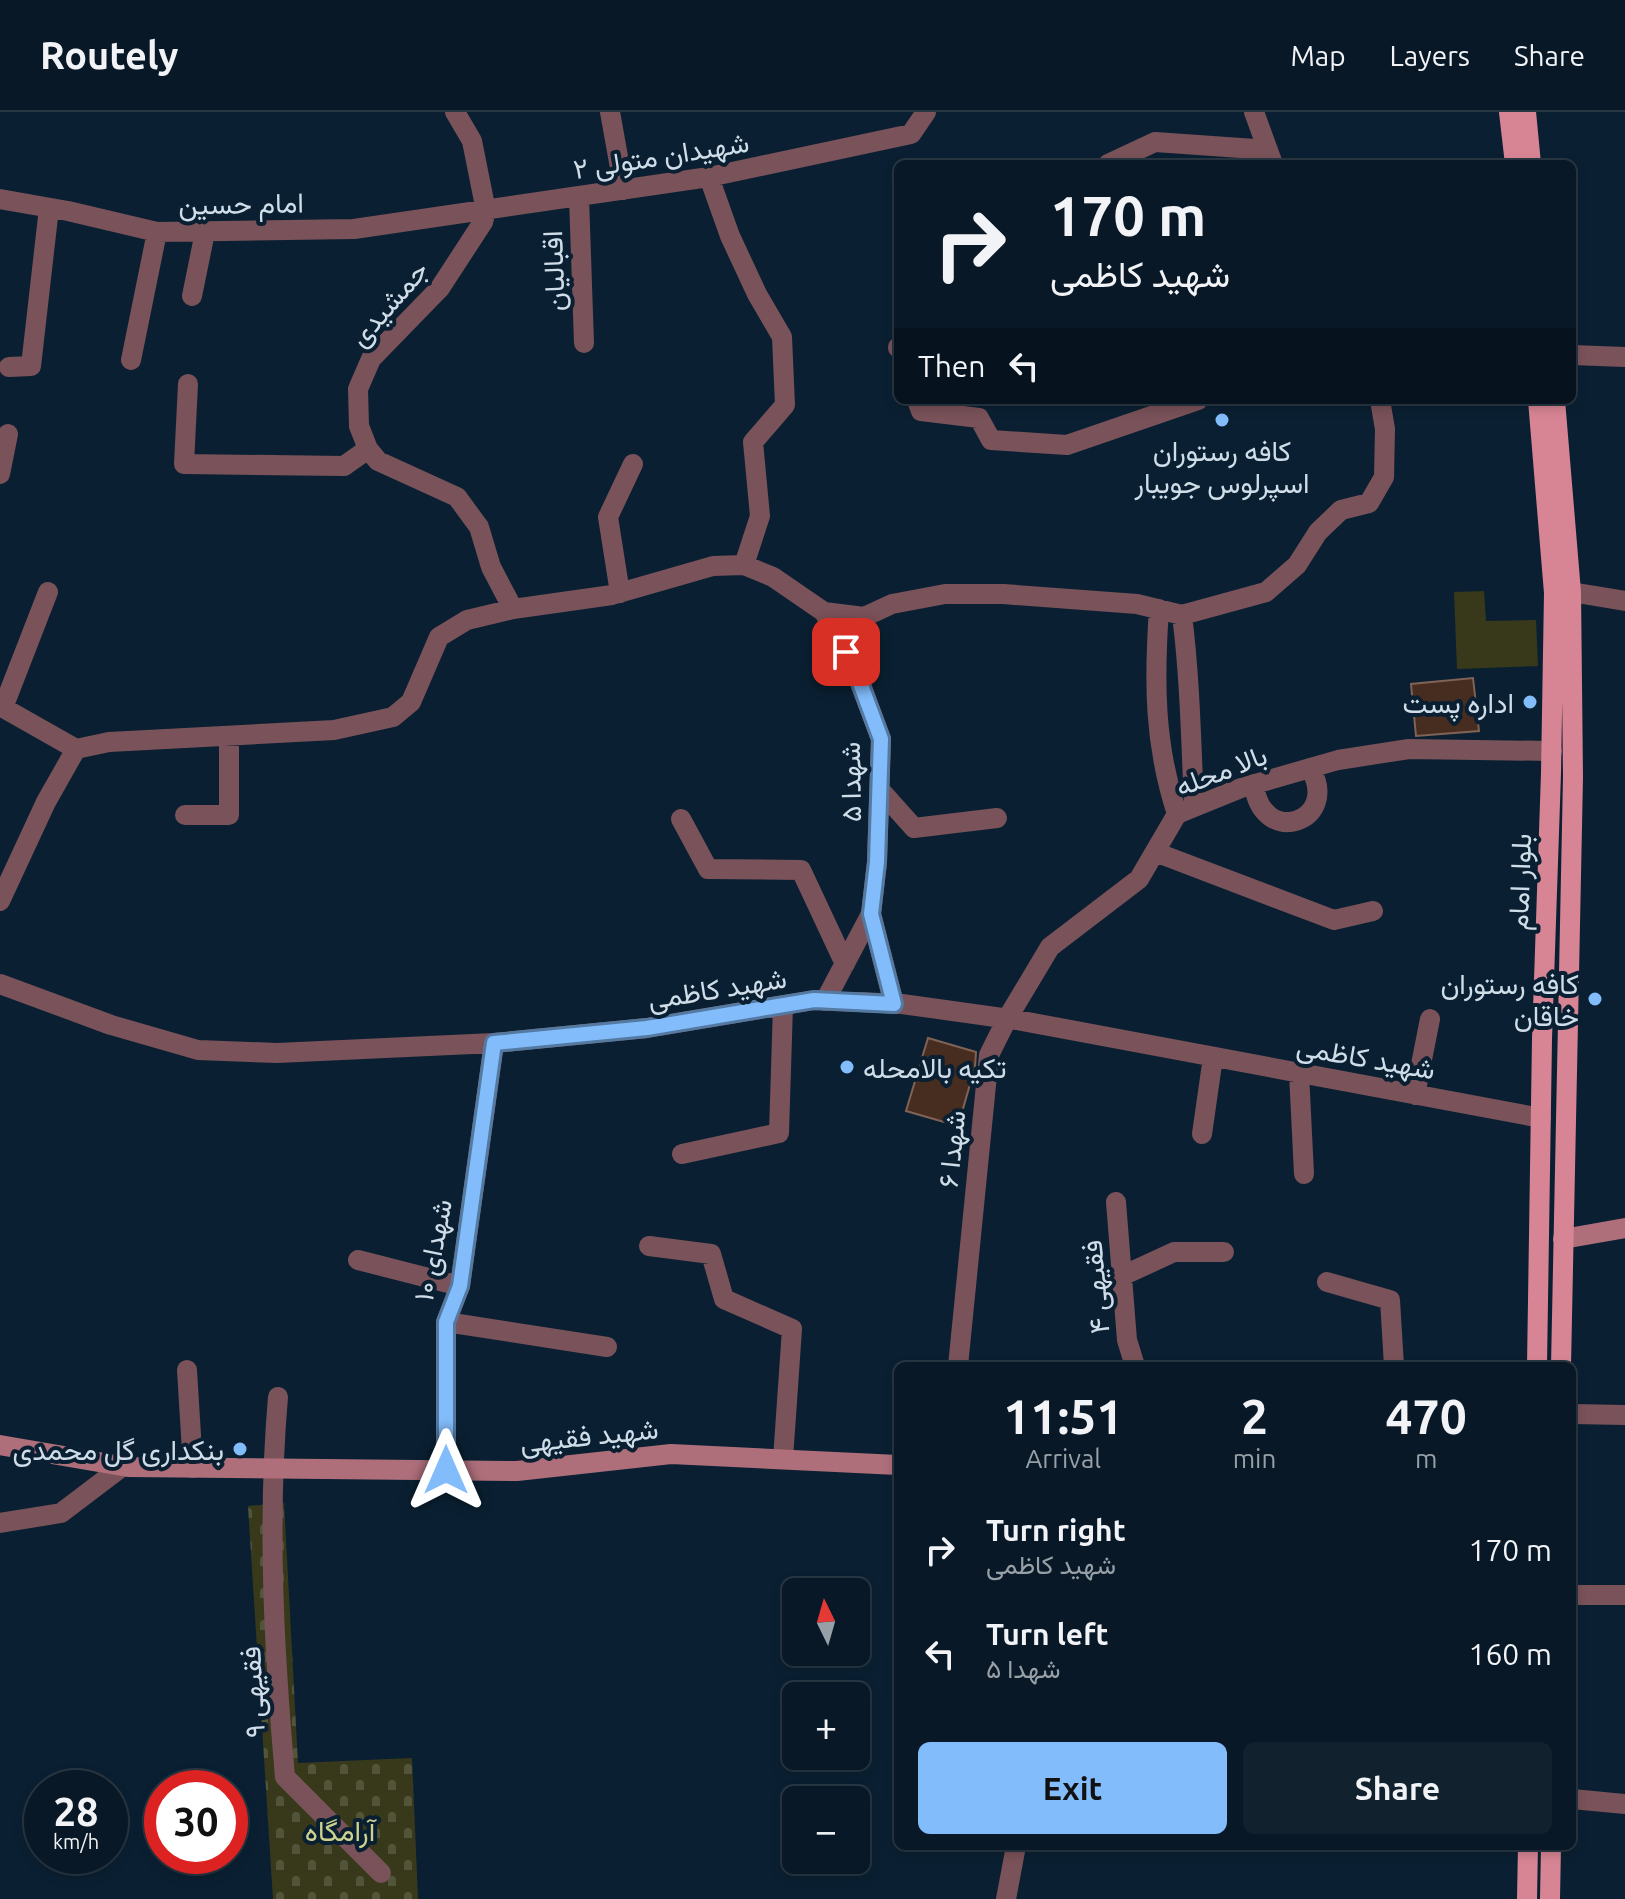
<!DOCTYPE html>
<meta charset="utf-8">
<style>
body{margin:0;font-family:Ubuntu,Vazirmatn,sans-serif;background:#11212e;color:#f1f3f6;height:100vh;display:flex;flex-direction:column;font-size:30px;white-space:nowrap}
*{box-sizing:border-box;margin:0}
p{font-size:26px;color:#98a0a7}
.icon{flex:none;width:44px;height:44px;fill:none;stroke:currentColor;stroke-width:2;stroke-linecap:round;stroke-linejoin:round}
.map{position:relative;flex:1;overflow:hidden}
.side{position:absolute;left:894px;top:1250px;width:682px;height:488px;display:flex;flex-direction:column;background:#081826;border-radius:12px;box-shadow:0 4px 12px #0003,0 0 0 2px #293743}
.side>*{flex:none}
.top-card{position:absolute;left:894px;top:48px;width:682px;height:244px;border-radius:12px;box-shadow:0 4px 12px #0003,0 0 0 2px #293743;background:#081826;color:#f1f3f6;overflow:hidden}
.needle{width:52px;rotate:355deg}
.controls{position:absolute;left:782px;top:1466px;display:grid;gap:16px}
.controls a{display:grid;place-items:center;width:88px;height:88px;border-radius:12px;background:#081826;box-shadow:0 4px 12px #0003,0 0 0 2px #293743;font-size:40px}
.speed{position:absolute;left:24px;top:1658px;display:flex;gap:16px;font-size:40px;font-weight:700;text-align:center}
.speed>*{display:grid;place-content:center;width:104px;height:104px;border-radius:50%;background:#081826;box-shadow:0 4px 12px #0003,0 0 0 2px #293743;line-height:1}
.speed small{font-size:20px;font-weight:400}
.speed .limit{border:12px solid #d22;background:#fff;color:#111}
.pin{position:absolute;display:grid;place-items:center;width:68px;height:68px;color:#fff;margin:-34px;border-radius:16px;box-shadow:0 4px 12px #0006}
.me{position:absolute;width:88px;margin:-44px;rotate:0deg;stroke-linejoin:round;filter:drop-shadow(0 0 6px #0008)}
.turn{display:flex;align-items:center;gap:28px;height:168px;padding:0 24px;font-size:36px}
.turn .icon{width:104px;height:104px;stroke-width:2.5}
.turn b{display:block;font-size:56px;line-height:68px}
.then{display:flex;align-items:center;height:76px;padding:0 24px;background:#0003;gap:16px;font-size:30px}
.eta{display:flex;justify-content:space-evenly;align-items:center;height:136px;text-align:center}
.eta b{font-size:48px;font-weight:700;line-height:56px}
.button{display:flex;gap:16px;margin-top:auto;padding:16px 24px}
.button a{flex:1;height:92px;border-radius:12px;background:#82bcfa;color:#111;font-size:32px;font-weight:700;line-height:92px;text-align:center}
.button a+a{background:#11212e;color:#f1f3f6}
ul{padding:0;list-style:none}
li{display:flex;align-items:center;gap:24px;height:104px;padding:0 24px}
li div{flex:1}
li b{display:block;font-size:30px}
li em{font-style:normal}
header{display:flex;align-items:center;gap:48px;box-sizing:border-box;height:112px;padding:0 40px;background:#081826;border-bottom:2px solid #293743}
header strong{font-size:38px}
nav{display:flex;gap:44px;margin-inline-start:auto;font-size:28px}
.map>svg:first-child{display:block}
.cemetery{fill:url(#cemetery-stones)}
.park{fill:#37391a}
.building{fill:#472d20;stroke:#816355;stroke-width:2}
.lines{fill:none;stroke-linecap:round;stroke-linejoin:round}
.street{stroke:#7a5259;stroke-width:20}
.secondary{stroke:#ae6f7b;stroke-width:20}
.primary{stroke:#d78594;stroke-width:20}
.route-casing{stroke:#547aa2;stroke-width:20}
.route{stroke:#82bcfa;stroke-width:14}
.poi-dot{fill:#82bcfa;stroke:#0a2032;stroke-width:3}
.labels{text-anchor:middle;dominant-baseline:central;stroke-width:8;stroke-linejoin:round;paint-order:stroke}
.street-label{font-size:28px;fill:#cfdde9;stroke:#0a2032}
.poi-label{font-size:28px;fill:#cfdde9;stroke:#0a2032;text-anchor:end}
.park-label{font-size:28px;fill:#cdd28c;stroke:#0a2032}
</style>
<header>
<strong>Routely</strong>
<nav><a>Map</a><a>Layers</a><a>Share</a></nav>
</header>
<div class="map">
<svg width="1625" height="1787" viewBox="0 0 1625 1787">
<defs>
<pattern id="cemetery-stones" width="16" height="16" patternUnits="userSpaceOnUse" patternTransform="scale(2)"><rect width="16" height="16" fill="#37391a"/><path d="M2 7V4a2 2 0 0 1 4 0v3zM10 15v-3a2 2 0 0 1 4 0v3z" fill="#53553b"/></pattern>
</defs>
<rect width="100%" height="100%" fill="#0a2032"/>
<!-- cemetery -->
<path class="cemetery" d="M284 1391 298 1651 412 1646 418 1787H273L248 1394Z"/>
<!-- park -->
<path class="park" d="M1484 479 1486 509 1536 508 1538 554 1457 557 1454 480Z"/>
<!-- building -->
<path class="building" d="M1473 566 1479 619 1416 624 1411 572Z
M928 926 976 940 975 955 958 1014 906 999Z"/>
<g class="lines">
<!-- street -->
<path class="street" d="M455 0 472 29 486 99 483 110 440 176 371 247 358 277 359 314 368 337 378 349 457 385 479 415 491 455 513 497
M610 0 624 78
M1254 0 1273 52
M1108 52 1155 30 1255 37
M709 65 730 124 757 182 782 225 785 293 753 330 760 404 744 453
M579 85 584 231
M0 87 68 99 157 120 354 117 709 65 911 22 926 0
M192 184 205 120
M898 235V236
M1572 243 1625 245
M131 248 157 120
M9 255 31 254 49 96
M188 272 184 352 344 354 368 337
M917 288 921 299 979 306 991 328 1067 333 1198 288
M0 362 8 322
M1571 480 1625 489
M620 481 608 405 633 352
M1159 497C1154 569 1154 632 1177 702
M824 500 856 560 881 627 877 750 871 802 894 892
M1182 503C1190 566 1191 629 1194 693
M0 594 76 637 109 630 334 618 393 605 411 590 439 525 467 508 513 497 612 483 713 454 744 453 773 465 824 500 864 505 892 492 945 482H1003L1137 492 1182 503 1266 480 1297 453 1318 420 1341 398 1369 391 1384 365 1385 317 1380 288
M3 596 48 480
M1254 672C1261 737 1342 710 1310 656
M880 678 914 716 997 706
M185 703H229V624
M681 707 708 757 801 758 845 852
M1155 740 1334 808 1373 799
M0 789 46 690 76 637
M0 872 111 913 198 938 277 941 494 931 647 916 814 888 902 892 1017 908 1541 1006
M825 889 871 802
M1299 961 1304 1062
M1415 983 1430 907
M1202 1022 1213 945
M682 1042 779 1021 783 893
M1116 1090 1127 1228 1135 1254
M649 1134 711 1142 724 1187 792 1217 783 1347
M358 1148 460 1174
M1122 1164 1174 1140H1224
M1327 1170 1390 1188 1394 1254
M446 1210 607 1235
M958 1254 989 943 1007 907 1050 835 1139 767 1177 702 1241 676 1338 648 1409 637 1552 639
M187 1258 193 1356
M278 1285C267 1411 274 1539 285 1665L381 1761
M1572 1302 1625 1303
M446 1358V1210L460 1174 494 931
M0 1411 61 1401 123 1354
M1572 1483H1625
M1572 1687 1625 1692
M1006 1787 1016 1734"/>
<!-- secondary -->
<path class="secondary" d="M1563 1127 1625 1116
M0 1333 128 1355 517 1359 671 1342 898 1353"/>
<!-- primary -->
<path class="primary" d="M1509 0 1515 52
M1526 0 1531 52
M1555 288 1571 480 1573 665 1561 1254
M1537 1254 1542 927 1551 661 1554 481 1538 288
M1527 1787 1528 1734
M1550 1787 1551 1734"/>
</g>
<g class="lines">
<!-- route casing -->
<g class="route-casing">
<path id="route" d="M446 1358V1210L460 1174 494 931 647 916 814 888 894 892 871 802 877 750 881 627 856 560 846 540"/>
</g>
<!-- route -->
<use href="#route" class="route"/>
</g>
<!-- markers -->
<g class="poi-dot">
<circle cx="1222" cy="308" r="8"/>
<circle cx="1530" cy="590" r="8"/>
<circle cx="1595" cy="887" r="8"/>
<circle cx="847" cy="955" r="8"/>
<circle cx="240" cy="1337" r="8"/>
</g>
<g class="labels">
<!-- street labels -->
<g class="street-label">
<text transform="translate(661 43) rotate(-9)">شهیدان متولی ۲</text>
<text transform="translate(241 91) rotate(-1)">امام حسین</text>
<text transform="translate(553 159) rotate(-92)">اقبالیان</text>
<text transform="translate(388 191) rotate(-49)">جمشیدی</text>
<text transform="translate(1221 658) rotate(-21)">بالا محله</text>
<text transform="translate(850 670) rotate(-91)">شهدا ۵</text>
<text transform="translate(1519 770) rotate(-88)">بلوار امام</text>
<text transform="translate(717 876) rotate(-9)">شهید کاظمی</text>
<text transform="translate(1366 945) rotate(10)">شهید کاظمی</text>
<text transform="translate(951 1037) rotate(-84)">شهدا ۶</text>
<text transform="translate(432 1138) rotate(-79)">شهدای ۱۰</text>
<text transform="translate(1095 1175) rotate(-95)">فقیهی ۴</text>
<text transform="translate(589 1323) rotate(-6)">شهید فقیهی</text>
<text transform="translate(252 1580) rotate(-93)">فقیهی ۹</text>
</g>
<!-- poi labels -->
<g class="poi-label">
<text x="1222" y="338" text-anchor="middle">کافه رستوران<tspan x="1222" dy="32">اسپرلوس جویبار</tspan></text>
<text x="1514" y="590">اداره پست</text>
<text x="1579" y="871">کافه رستوران<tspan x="1579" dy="32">خاقان</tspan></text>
<text x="863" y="955" text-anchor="start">تکیه بالامحله</text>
<text x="224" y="1337">بنکداری گل محمدی</text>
</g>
<!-- park labels -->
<g class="park-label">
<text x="340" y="1718">آرامگاه</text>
</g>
</g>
</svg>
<div class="controls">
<a><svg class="needle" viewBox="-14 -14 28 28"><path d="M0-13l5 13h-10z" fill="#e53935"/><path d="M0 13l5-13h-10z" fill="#98a0a7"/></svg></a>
<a>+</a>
<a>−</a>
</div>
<div class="speed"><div>28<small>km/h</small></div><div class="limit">30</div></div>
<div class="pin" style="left:846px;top:540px;background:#d93025"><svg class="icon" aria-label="arrive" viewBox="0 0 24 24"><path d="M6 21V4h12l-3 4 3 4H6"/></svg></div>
<svg class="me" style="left:446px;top:1358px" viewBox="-20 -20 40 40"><path d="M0-17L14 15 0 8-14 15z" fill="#82bcfa" stroke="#fff" stroke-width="4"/></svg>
<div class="top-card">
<div class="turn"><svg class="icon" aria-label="right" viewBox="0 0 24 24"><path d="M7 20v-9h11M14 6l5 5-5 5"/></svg><div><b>170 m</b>شهید کاظمی</div></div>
<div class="then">Then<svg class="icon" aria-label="left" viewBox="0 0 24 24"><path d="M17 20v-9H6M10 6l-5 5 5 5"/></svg></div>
</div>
<section class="side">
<div class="eta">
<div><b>11:51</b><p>Arrival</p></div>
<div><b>2</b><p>min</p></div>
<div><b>470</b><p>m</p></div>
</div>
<ul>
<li><svg class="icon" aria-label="right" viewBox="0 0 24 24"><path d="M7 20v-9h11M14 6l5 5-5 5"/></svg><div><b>Turn right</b><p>شهید کاظمی</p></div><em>170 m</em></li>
<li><svg class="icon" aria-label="left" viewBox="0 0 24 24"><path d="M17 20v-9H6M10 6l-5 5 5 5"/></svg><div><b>Turn left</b><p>شهدا ۵</p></div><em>160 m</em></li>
</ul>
<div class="button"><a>Exit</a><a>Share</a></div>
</section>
</div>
